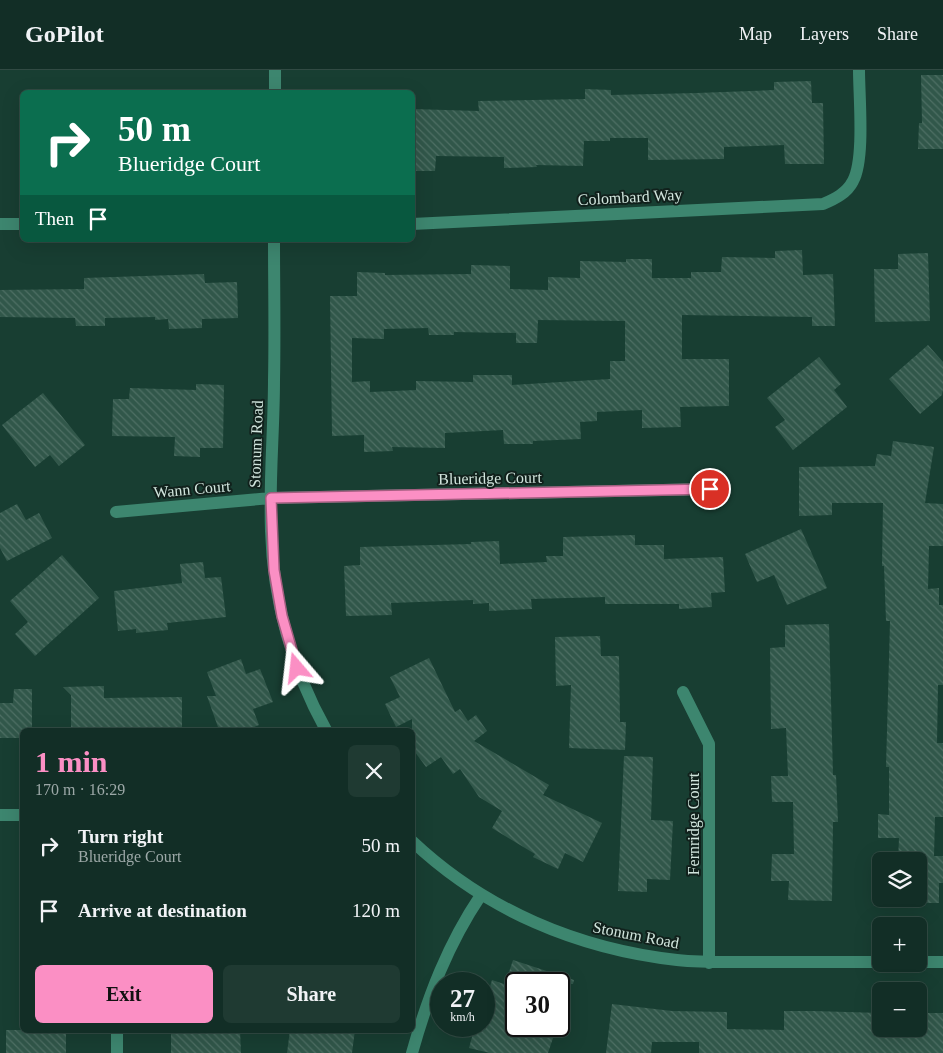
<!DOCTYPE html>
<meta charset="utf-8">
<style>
body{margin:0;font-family:Georgia,serif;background:#1f3a32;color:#f1f3f6;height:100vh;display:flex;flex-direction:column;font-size:19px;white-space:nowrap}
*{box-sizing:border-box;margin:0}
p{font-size:16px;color:#9ca8a7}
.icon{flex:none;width:28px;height:28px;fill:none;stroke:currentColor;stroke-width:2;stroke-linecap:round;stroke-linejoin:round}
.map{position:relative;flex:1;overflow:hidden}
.panel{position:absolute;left:20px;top:658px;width:395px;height:305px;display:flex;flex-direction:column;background:#122e26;border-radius:8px;box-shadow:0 5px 20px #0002,0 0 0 1px #314a43}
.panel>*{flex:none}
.guide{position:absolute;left:20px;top:20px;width:395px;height:152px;border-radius:8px;box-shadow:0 5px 20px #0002,0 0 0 1px #314a43;background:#0b6e4f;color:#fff;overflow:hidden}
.controls{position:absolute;left:872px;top:782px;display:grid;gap:10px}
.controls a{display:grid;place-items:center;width:55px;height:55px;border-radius:8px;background:#122e26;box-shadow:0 5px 20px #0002,0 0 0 1px #314a43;font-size:25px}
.speed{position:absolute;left:430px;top:902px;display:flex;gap:10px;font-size:25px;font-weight:700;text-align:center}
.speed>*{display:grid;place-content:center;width:65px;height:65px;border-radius:50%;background:#122e26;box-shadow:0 5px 20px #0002,0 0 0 1px #314a43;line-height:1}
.speed small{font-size:12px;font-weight:400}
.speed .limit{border:2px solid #111;border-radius:8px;background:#fff;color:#111}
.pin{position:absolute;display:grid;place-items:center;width:42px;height:42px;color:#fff;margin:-21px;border:2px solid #fff;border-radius:50%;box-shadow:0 1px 5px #0007}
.me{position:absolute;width:55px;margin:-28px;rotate:343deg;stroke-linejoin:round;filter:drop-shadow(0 0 4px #0008)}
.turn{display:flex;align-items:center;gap:18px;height:105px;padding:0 15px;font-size:22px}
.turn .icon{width:65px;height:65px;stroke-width:2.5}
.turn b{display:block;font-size:35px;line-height:42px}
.then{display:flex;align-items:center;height:48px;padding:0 15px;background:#0003;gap:10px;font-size:19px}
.round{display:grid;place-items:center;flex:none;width:52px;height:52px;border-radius:8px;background:#1f3a32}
.head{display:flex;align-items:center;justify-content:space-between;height:85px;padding:0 15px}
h1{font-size:30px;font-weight:700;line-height:38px;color:#fb8fc4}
.button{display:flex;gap:10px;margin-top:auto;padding:10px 15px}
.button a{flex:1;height:58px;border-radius:8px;background:#fb8fc4;color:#111;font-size:20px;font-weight:700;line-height:58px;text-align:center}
.button a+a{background:#1f3a32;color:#f1f3f6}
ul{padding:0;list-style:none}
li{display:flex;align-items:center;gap:15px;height:65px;padding:0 15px}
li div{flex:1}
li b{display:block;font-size:19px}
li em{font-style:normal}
header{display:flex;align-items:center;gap:30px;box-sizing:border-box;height:70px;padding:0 25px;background:#122e26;border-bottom:1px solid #314a43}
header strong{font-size:24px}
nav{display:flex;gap:28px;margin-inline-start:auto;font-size:18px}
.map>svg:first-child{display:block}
.building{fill:url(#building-back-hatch);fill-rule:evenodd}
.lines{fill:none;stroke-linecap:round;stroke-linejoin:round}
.minor{stroke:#3d866f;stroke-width:12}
.route-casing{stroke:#a35d7f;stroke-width:12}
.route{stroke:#fb8fc4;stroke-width:9}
.labels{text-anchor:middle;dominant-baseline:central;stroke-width:4;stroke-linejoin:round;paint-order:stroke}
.street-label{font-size:16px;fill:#d1e5dd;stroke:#11211c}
</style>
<header>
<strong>GoPilot</strong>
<nav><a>Map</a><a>Layers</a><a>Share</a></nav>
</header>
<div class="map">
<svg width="943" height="983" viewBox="0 0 943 983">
<defs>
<pattern id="building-back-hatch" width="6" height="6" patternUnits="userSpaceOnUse" patternTransform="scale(1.25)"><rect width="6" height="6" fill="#31574a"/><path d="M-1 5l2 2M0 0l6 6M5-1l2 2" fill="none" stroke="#4e6f64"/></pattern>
</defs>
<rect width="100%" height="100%" fill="#183e32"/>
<!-- building -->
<path class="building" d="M921 5H943V79H918L919 53H922Z
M811 11 812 33H823L824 94H785L784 75 724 77V89L648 90V68H610V71H584L583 96 536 95 537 97 504 98V87L436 86 435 101H412V39L479 41 478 31 585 29V19L611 20V25L697 23 774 20V12Z
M802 180 803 205 833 204 835 256H812V247L682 245V289H729V336L680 337 681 357 642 358V340L597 342V351L580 352 581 369 533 371V374H504L503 360 445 363V378L392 377 393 381 364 382V365L332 366 330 226H357V202L385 203V205L471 204V195L510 196V219L548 220V207L580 208V191L626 192V189H652V208H691V202H721L722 187 775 188V181ZM538 250 625 251V291H610V309L512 315V305H473V312L416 311V320L370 322V311L352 312V268L384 269V259L428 258 429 265H454V262L516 263V273H537Z
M928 183 930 251 875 252 874 199H898V184Z
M204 204 205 213 237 212 238 248 202 249V258L169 259 168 249 155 250V247L105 248V256H76L75 248 0 247V220L84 219V208Z
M928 275 943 292V319L942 325 920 344 889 309Z
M819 287 841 314 834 320 847 337 793 380 775 357 785 350 767 328Z
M196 314 224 315 223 378H200V387L174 386 175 367 112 366 113 329H129L130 318 196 320Z
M43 323 85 375 59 396 50 385 35 397 2 355Z
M893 371 934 377 925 433 943 434V476H929L928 519 939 518V535H943V615H938L937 673H943V747H935L934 786H943V813H939V833H919V791H898L899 768H878V744L889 745V697H886L890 551H886L884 496H882L883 433H832V445L799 446V397L875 396 877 384 891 386Z
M17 434 26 450 39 443 52 468 7 491 0 478V443Z
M801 459 827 518 787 535 774 505 757 512 745 484Z
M635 465V475H664V489L723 487 725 522 711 523 712 537 679 539V534H605V527L531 529 532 539 489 541V533L473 534V530L391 533 392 545 346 546 344 496 360 495V477L471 474V472L499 471 500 494 547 492 546 486H563V467Z
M62 485 99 528 35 586 15 564 28 552 10 531Z
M203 492 205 508 221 507 226 547 167 553 168 560 136 563V559L118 561 114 521 182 513 180 494Z
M829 554 833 705H836L838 752H833L832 831 788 830 789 811H771L772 784H794L793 732H772L771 706H788L786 658 771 659 770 578 785 577V555Z
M600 566 601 586H619L620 652H626L625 680 569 678 571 615 556 616 555 567Z
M429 588 455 642 460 639 468 651 476 645 487 661 474 671 549 715 543 725 602 753 583 792 565 783 558 799 533 787 535 784 492 758 502 741 479 727 460 699 453 704 441 687 426 697 412 678V649L396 657 385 634 400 627 390 607Z
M241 589 246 604 260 599 273 632 253 639 259 655 247 660H219L207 626H216L207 602Z
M104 616V628L182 627V660H71V625L63 617Z
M14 619H32V660H22V668H0V633H13Z
M624 686 653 687 651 750 673 751 670 810 647 809V822L618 821Z
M513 890 574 910 573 914H505Z
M492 910 516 918V956H557L548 983H490L469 978 475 956H484V936Z
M612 934 672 941 727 942V959L784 960V941H813L881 943V959H919V943H943V983H699V972H652L651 983H606Z
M6 960H66V983H6Z
M171 960H240L241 983H171Z
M290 960H355L352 983H287Z"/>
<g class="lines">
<!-- minor -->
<path class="minor" d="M275 22V0
M0 154H22
M412 154 823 134C835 129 847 123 853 111 865 89 859 27 859 0
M274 170C274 217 275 263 274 310 274 360 269 411 271 461 273 530 292 599 326 660
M116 442 271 428 710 419
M683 622 709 674V893
M0 745H22
M412 771C485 840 578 879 677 890 704 893 732 892 760 892 800 892 841 892 881 892
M919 892H943
M117 983V960
M412 983C428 926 448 874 481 825"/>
</g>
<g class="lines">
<!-- route casing -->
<g class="route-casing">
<path id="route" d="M297 598 282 546 274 500 271 428 710 419"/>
</g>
<!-- route -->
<use href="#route" class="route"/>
</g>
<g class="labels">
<!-- street labels -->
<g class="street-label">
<text transform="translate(630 127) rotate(-3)">Colombard Way</text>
<text transform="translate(256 374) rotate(-88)">Stonum Road</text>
<text transform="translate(490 408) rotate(-1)">Blueridge Court</text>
<text transform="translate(192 419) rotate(-5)">Wann Court</text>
<text transform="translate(693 754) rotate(-90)">Fernridge Court</text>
<text transform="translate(636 865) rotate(11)">Stonum Road</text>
</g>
</g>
</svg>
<div class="controls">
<a><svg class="icon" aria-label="layers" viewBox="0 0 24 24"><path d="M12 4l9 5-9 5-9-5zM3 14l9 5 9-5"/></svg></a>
<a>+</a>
<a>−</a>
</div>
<div class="speed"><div>27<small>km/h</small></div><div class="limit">30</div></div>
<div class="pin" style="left:710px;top:419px;background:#d93025"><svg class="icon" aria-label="arrive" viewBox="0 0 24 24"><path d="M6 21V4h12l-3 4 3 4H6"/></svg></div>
<svg class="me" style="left:297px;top:598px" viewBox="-20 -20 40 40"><path d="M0-17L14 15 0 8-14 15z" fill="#fb8fc4" stroke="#fff" stroke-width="4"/></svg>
<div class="guide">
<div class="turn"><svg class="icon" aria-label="right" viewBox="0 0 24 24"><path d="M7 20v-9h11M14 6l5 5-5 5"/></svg><div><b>50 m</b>Blueridge Court</div></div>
<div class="then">Then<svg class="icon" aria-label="arrive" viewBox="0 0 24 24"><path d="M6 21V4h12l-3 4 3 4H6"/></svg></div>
</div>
<section class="panel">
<div class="head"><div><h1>1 min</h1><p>170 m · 16:29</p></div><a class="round"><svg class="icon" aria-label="close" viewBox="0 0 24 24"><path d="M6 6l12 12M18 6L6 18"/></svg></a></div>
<ul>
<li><svg class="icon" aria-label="right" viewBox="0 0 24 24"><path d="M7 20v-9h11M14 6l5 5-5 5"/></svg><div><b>Turn right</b><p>Blueridge Court</p></div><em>50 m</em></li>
<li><svg class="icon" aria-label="arrive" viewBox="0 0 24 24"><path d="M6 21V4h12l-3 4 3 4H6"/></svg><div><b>Arrive at destination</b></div><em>120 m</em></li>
</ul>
<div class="button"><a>Exit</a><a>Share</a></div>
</section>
</div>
